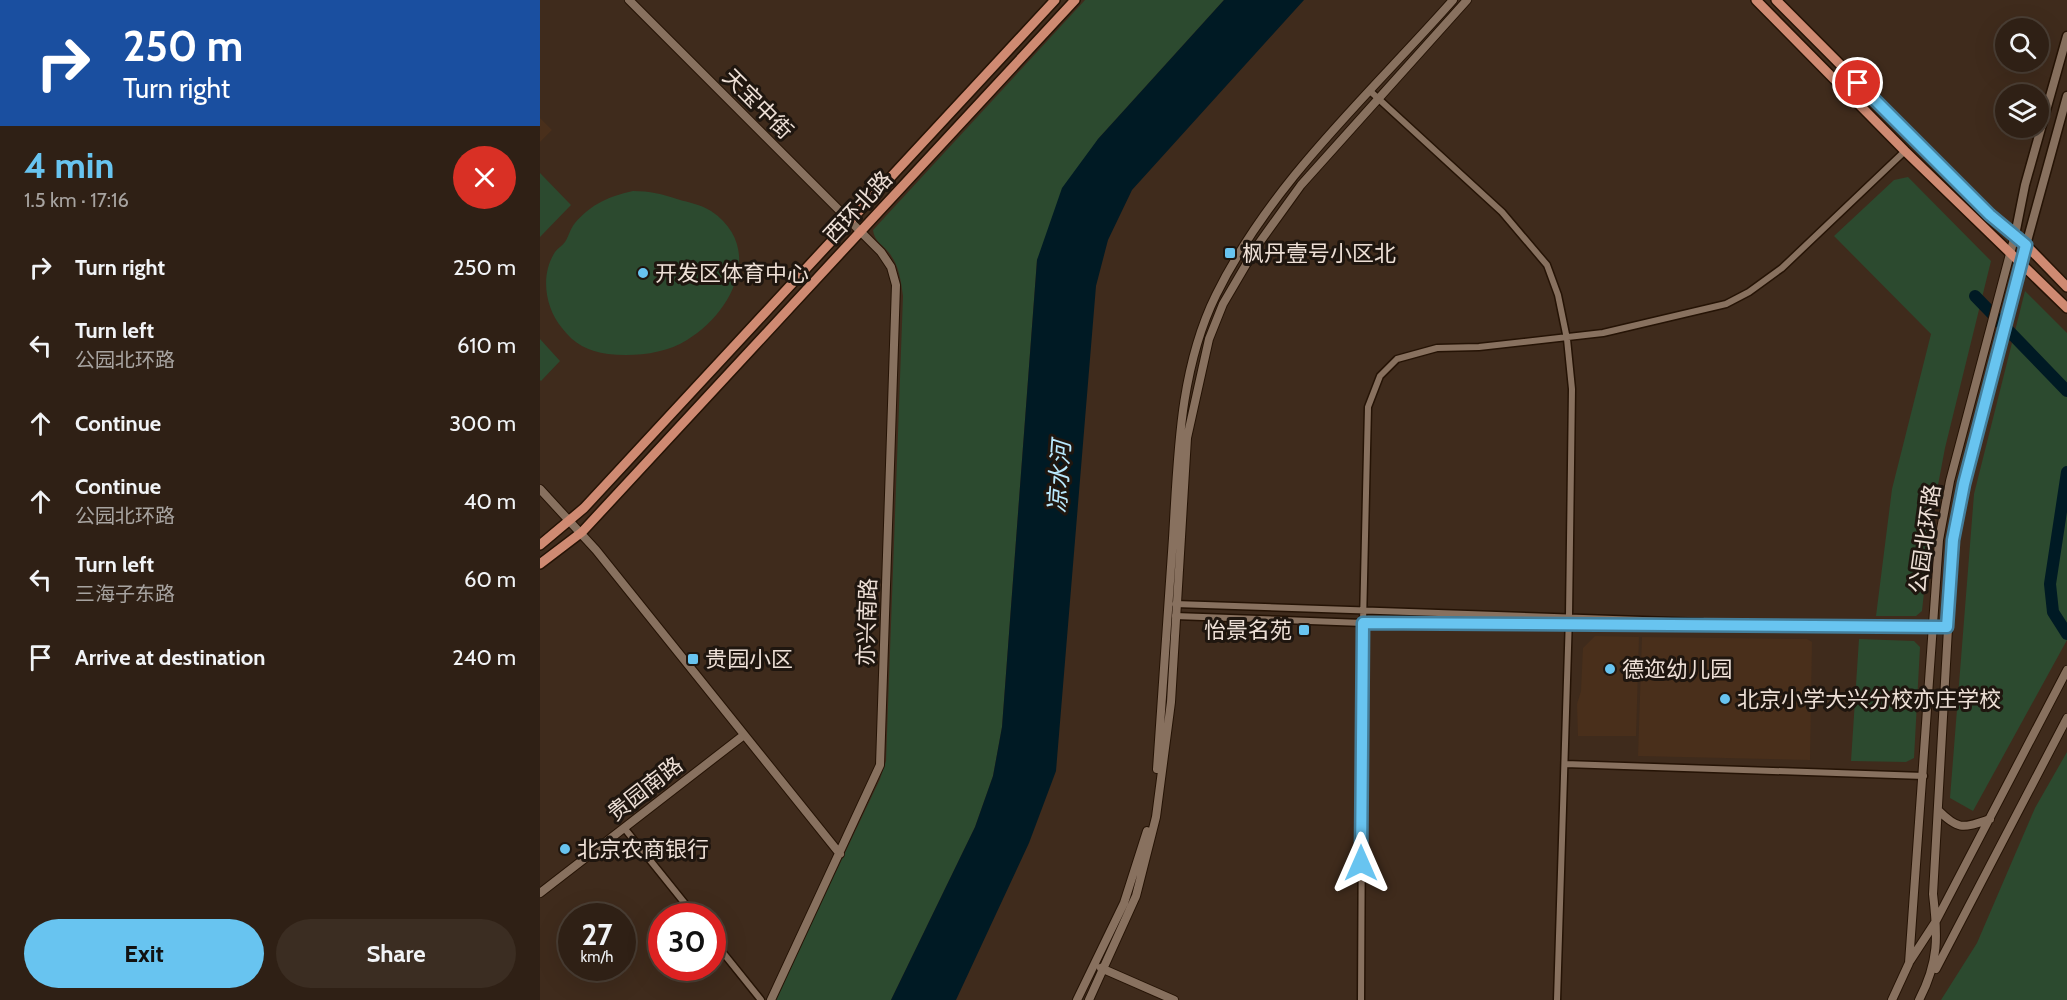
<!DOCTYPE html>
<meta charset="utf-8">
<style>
body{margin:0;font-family:Cabin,"Noto Sans SC",sans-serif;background:#3b2d22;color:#f1f3f6;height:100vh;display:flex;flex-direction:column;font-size:22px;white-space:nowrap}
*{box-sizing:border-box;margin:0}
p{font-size:20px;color:#a7a3a0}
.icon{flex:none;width:33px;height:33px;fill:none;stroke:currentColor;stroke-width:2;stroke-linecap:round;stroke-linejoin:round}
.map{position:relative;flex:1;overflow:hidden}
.panel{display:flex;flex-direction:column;background:#2f2015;width:540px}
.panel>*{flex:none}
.banner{background:#1a4fa0;color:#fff;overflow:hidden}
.controls{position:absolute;left:1455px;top:18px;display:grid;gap:12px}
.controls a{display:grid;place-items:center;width:54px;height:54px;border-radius:50%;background:#2f2015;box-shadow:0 6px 24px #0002,0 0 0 2px #4a3e34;font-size:30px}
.speed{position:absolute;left:18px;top:903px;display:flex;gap:12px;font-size:30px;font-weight:700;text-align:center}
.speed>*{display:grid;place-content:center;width:78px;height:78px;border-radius:50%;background:#2f2015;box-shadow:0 6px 24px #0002,0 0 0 2px #4a3e34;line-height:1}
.speed small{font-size:15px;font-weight:400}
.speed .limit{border:9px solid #d22;background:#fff;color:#111}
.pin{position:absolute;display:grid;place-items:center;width:51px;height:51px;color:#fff;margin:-26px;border:3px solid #fff;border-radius:50%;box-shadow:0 2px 6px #0007}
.me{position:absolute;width:66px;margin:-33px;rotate:0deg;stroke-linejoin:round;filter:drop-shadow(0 0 4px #0008)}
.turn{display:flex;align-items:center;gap:21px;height:126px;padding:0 24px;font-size:27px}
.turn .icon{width:78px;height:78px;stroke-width:2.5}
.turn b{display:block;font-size:42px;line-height:51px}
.round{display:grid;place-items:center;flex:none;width:63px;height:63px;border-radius:32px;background:#3b2d22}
.overview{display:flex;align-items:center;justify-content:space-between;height:102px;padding:0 24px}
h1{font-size:36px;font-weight:700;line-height:45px;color:#68c4f0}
.button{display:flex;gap:12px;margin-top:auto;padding:12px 24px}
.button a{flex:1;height:69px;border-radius:36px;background:#68c4f0;color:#111;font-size:24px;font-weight:700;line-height:69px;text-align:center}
.button a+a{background:#3b2d22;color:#f1f3f6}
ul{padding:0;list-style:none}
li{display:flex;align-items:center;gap:18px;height:78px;padding:0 24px}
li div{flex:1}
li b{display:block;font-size:22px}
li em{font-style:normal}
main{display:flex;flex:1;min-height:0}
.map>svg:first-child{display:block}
.built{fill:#492f1b}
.green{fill:#2c4a2f}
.water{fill:#001a24}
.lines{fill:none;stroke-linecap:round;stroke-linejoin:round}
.river{stroke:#001a24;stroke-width:12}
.minor-casing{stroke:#251305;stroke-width:9}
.tertiary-casing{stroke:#251305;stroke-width:10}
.secondary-casing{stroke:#251305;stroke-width:11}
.primary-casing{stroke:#251305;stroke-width:12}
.minor{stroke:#88715f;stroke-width:6}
.tertiary{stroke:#88715f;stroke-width:8}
.secondary{stroke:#88715f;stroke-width:8}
.primary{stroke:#cf8a72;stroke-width:9}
.route-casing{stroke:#447f9c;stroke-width:15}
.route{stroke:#68c4f0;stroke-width:10}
.poi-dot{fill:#68c4f0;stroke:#1f160f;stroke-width:2}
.labels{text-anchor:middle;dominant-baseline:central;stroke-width:6;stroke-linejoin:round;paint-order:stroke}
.street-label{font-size:22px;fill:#eddfd6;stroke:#1f160f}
.poi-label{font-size:22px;fill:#eddfd6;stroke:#1f160f;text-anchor:start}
.water-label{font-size:24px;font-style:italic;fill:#b9e9fe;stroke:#1f160f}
</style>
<main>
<section class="panel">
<div class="banner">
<div class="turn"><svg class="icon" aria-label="right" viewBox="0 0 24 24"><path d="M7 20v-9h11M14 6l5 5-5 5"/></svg><div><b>250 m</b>Turn right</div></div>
</div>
<div class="overview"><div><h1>4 min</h1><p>1.5 km · 17:16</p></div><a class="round" style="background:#d93025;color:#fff"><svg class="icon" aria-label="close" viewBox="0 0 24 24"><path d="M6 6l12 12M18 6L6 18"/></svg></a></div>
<ul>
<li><svg class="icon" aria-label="right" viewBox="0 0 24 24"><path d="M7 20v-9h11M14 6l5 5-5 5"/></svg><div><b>Turn right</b></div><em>250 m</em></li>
<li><svg class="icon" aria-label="left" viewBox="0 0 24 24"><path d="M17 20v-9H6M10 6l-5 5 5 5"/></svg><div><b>Turn left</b><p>公园北环路</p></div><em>610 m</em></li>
<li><svg class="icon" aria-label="ahead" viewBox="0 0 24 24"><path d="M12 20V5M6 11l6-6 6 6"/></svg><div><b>Continue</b></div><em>300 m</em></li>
<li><svg class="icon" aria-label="ahead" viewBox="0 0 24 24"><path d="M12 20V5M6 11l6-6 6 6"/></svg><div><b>Continue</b><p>公园北环路</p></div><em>40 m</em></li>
<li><svg class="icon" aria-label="left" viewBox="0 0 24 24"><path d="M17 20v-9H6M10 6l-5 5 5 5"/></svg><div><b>Turn left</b><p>三海子东路</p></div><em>60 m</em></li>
<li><svg class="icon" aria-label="arrive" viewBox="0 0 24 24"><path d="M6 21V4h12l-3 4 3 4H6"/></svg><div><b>Arrive at destination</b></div><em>240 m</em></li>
</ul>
<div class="button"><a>Exit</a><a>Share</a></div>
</section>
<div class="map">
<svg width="1527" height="1000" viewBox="0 0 1527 1000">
<rect width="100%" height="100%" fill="#3f2b1c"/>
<!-- built -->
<path class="built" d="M0 118 12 130 0 142Z
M1055 636 1099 637 1096 736H1038L1037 704 1041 691 1043 648Z
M1102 637 1267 639 1272 642 1270 760 1098 756Z"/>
<!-- green -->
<path class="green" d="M545 0H684L558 139 497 260 462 727 453 776 435 827 351 1000H235L340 779 346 761 363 296C361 281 359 266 350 254 344 245 334 242 333 230Z
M0 173 31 205 0 237Z
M1368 177 1451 261 1405 448 1392 517 1382 611 1376 616H1336L1352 489 1391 334 1294 236 1354 180Z
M93 191C110 191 122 194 137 199 150 203 160 204 171 211 226 248 191 314 147 340 125 354 93 357 68 354 48 351 34 344 22 328 5 308 0 275 15 252 18 248 22 246 25 242 29 236 30 229 35 223 51 204 70 196 93 191Z
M1485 291 1527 333V640L1433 811 1410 798 1434 494Z
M0 339 20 361 1 381 0 380Z
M1319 639 1374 641 1380 647 1374 758 1366 762 1311 761Z
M1527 752V1000H1401L1437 943 1495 808Z"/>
<!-- water -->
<path class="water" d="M684 0H764L592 190 568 240 556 286 516 771 489 843 416 1000H351L435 827 453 776 462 727 497 260 522 188 558 139Z"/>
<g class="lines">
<!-- river -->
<path class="river" d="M1435 296 1527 391
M1527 472 1510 584 1513 612 1527 634"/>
<!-- minor casing -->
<g class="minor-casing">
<path id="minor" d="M830 91 962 212 1007 265 1018 295 1027 339 1032 389 1029 616 1017 1000
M635 604 1162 622 1169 625
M635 616 823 623 1407 627
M1025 764 1384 776
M85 829 155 916
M172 939 221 1000
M821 1000 823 623 828 407 840 376 857 359 897 348 939 347 1063 333 1186 304 1209 292 1242 268 1365 151"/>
</g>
<!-- tertiary casing -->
<g class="tertiary-casing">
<path id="tertiary" d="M89 0 341 252 351 267 356 285 340 765 231 1000
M0 489 56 550 300 854
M617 769C623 692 627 615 633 538 638 457 639 370 676 295 732 181 830 94 913 0
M1398 810C1419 831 1423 828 1450 819
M0 893 204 735
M1370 961 1396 921 1527 670
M561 968 634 1000
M1396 969 1527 718
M537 1000 584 903 607 831
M549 1000 596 896 616 817 631 702 647 438 669 339 683 304 717 246 761 185 927 0
M1352 1000 1369 963 1399 540 1410 481 1475 235
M1379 1000C1399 962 1398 936 1393 894L1413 540 1424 484 1486 245"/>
</g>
<!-- secondary casing -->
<g class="secondary-casing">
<path id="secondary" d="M1527 36 1485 185 1475 235 1486 245 1527 96"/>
</g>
<!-- primary casing -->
<g class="primary-casing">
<path id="primary" d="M1216 0 1365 151 1527 308
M1236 0 1450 215 1475 235
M1486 245 1527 287
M0 545 44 508 515 0
M0 564 42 532 535 0"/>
</g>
<!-- minor -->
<use href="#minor" class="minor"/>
<!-- tertiary -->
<use href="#tertiary" class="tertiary"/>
<!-- secondary -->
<use href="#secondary" class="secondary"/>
<!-- primary -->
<use href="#primary" class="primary"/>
</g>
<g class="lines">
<!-- route casing -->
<g class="route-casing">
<path id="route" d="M821 863 823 623 1407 627 1413 540 1424 484 1486 245 1450 215 1318 83"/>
</g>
<!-- route -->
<use href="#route" class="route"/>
</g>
<!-- markers -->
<g class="poi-dot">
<rect x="684" y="247" width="12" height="12" rx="3"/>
<circle cx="103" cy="273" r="6"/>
<rect x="758" y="624" width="12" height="12" rx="3"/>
<rect x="147" y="653" width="12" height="12" rx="3"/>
<circle cx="1070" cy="669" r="6"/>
<circle cx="1185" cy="699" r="6"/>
<circle cx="25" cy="849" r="6"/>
</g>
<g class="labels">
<!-- street labels -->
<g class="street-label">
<text transform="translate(218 104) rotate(45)">天宝中街</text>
<text transform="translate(318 207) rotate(-47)">西环北路</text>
<text transform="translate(1385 539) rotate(-82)">公园北环路</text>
<text transform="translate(327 622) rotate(-88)">亦兴南路</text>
<text transform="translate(105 789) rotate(-38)">贵园南路</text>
</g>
<!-- poi labels -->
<g class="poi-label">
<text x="702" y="253">枫丹壹号小区北</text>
<text x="115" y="273">开发区体育中心</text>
<text x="752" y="630" text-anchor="end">怡景名苑</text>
<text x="165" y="659">贵园小区</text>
<text x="1082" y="669">德迩幼儿园</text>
<text x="1197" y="699">北京小学大兴分校亦庄学校</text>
<text x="37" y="849">北京农商银行</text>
</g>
<!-- water labels -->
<g class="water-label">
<text transform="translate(519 477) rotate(-86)">凉水河</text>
</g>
</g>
</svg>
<div class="controls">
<a><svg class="icon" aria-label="search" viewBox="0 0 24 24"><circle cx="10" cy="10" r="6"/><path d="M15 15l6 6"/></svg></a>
<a><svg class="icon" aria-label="layers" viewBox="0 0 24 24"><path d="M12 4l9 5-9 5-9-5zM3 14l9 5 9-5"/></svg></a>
</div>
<div class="speed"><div>27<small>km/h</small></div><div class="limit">30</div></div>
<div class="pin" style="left:1318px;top:83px;background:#d93025"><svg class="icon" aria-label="arrive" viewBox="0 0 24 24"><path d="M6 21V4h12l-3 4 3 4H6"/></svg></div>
<svg class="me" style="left:821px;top:863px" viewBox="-20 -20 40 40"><path d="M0-17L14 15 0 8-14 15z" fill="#68c4f0" stroke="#fff" stroke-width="4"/></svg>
</div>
</main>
